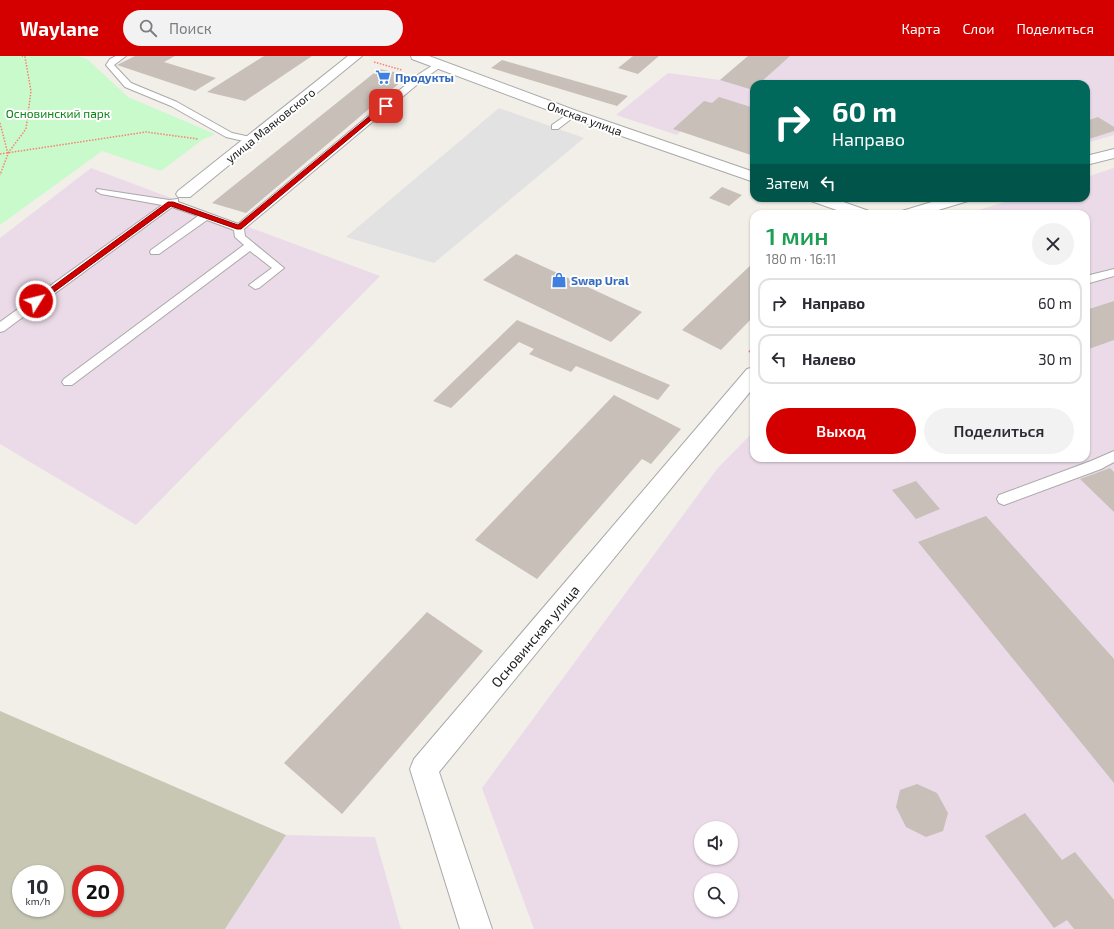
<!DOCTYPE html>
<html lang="ru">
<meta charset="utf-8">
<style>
body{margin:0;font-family:"Exo 2",sans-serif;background:#f2f2f3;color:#2b2b33;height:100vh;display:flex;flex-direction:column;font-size:15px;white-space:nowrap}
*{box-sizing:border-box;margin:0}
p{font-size:13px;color:#7c7c81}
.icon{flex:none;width:22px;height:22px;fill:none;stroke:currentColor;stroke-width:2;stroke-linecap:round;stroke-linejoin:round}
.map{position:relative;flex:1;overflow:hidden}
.sheet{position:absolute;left:750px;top:154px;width:340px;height:252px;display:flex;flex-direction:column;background:#fff;border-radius:12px;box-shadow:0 1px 3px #0004}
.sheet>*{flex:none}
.banner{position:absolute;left:750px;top:24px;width:340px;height:122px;border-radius:12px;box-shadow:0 1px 3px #0004;background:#00695c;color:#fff;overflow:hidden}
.controls{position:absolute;left:694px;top:765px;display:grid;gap:8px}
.controls a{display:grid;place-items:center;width:44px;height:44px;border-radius:50%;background:#fff;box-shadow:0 1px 3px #0004;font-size:20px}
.speed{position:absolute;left:12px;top:809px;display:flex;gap:8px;font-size:20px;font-weight:700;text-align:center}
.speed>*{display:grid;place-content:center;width:52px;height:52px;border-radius:50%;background:#fff;box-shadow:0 1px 3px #0004;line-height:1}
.speed small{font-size:10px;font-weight:400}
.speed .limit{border:6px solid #d22;background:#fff;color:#111}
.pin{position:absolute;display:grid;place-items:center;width:34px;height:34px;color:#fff;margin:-17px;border-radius:8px;box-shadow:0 2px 6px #0006}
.me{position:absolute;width:44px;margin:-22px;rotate:54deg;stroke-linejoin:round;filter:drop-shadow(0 0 3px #0008)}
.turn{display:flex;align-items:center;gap:14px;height:84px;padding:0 16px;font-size:18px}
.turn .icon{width:52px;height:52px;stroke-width:2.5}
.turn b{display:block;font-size:28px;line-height:34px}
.then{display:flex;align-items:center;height:38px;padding:0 16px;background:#0003;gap:8px;font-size:15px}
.round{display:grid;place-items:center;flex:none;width:42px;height:42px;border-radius:21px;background:#f2f2f3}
.headline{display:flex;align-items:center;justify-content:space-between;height:68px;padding:0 16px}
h1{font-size:24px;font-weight:600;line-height:30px;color:#1e9e55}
.primary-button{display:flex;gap:8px;margin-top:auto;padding:8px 16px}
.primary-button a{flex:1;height:46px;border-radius:24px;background:#d40000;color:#fff;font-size:16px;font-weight:600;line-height:46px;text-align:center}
.primary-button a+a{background:#f2f2f3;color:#2b2b33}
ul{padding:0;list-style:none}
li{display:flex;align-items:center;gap:12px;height:50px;margin:0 8px 6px;padding:0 8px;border:2px solid #e1e1e2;border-radius:12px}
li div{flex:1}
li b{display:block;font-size:15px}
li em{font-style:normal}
header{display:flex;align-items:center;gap:24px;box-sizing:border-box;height:56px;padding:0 20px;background:#d40000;color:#fff}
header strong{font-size:19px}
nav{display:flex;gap:22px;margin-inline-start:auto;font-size:14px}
.search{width:280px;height:36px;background:#f2f2f3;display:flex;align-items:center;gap:10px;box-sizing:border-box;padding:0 14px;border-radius:22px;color:#7c7c81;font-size:15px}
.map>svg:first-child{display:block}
.industrial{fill:#ebdbe8;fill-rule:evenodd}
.construction{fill:#c7c7b4;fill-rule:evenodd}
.park{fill:#c8facc}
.parking{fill:#e2e2e2}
.building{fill:#c7bfb8}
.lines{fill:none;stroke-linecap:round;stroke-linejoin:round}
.lane-casing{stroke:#a9a9a9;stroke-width:2}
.street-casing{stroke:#a9a9a9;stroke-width:2}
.path-far1{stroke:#fa8072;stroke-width:1.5;stroke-dasharray:1.5 1.5;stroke-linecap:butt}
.path{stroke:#fa8072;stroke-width:2;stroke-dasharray:1.5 1.5;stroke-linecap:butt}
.lane{fill:#fff;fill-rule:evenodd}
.street{fill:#fff;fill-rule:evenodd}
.route{fill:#d40000;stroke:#8a0000}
.labels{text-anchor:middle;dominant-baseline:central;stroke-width:4;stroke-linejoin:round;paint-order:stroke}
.far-shop-label{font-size:12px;font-weight:bold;fill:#366cbe;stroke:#fff;text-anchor:start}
.far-park-label{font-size:12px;fill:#0c8416;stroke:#fff}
.far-street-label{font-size:12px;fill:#222;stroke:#fff}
.street-label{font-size:14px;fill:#222;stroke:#fff}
</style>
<header>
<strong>Waylane</strong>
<div class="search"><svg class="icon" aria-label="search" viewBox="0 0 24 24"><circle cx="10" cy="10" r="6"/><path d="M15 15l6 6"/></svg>Поиск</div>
<nav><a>Карта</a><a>Слои</a><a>Поделиться</a></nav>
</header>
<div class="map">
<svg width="1114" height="873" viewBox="0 0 1114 873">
<rect width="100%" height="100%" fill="#f2efe9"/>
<!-- industrial -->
<path class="industrial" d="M748 0H1114V79L1086 87V28H754V100L681 75 677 79 616 59 668 17 720 24Z
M91 112 380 220 136 469 0 388V182Z
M1114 112V873H534L482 732 717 413 754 375V402H1086V158H966L1017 142H1086V121ZM701 772H731V802H701ZM701 824H731V854H701Z
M286 779 375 781 401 873H225Z"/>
<!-- construction -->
<path class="construction" d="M0 655 286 779 225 873H0ZM21 818H55V852H21ZM81 818H115V852H81Z"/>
<!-- park -->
<path class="park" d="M0 0H78L87 3 128 41 215 78 202 84 161 115 102 95 0 169Z"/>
<!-- parking -->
<path class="parking" d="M499 52 584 82 434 207 346 181Z"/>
<!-- building -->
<path class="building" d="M135 0H175L164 6 216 22 195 35 117 9Z
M264 0H312L245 45 207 36Z
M633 0H659L638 18 618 12Z
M748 0H790L759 28H754L753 34 720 24Z
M502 4 628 40 617 50 491 12Z
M379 13 409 19 246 157 212 147Z
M719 41 754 52V100L673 73 704 45 712 47Z
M1098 61 1114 71V75L1086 84V65Z
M722 131 742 139 729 150 709 142Z
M516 198 642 256 611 286 483 224Z
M754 206V260L721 294 682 274Z
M1114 245V284L1086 294V254Z
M517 264 670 329 658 344 576 310 571 316 529 298 534 293 519 286 451 352 433 345Z
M614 339 681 373 651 408 642 403 537 523 475 484Z
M1110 412 1114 416V456L1080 423Z
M916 425 940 453 916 463 892 434Z
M986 460 1114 603V727L918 486Z
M427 556 483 595 342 758 284 707Z
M917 728 937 737 948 757 943 775 926 781 906 771 896 751 900 734Z
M1025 757 1062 804 1075 796 1114 844V873H1074L1067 864 1054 872 985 780Z"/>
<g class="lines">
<!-- lane casing -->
<g class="lane-casing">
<path id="lane" d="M116 0H126L114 9 131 27 177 46 232 77 255 82 257 84 252 87 226 81 171 50 125 31 106 9 110 3Z
M438 6H444L445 8 425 22 244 173 245 180 284 212 259 232 255 233 249 229 272 212 250 195 72 329H64L62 326 64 323 244 189 235 181 234 174 207 164 159 198H151L150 196 151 194 198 160 172 151 4 275 0 276V266L162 149 101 138 96 135 97 133 169 144 178 143V146L238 168 419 18Z
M572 55 576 58 575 60 558 73H552V69Z
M1114 213V220L1086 228V220Z
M1114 395V406L1101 413 1004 449 999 447 997 443 999 439 1091 405Z"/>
</g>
<!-- street casing -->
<g class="street-casing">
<path id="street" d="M348 0H362L190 141H178L176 138 178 135Z
M411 0H429L577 55 754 116V126L567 61 412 3Z
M1114 93V102L1086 109V100Z
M809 142H832L869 155 871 158H848L811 145Z
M945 142H970L968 145 925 158H900L902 155Z
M754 311V331L439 716 492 873H460L410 713 414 703 747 313Z"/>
</g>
<!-- path-far1 -->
<path class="path-far1" d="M374 6 402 14
M0 67 8 98 0 119
M8 97 26 73 31 35 25 1 22 0
M0 98 146 76 198 83"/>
<!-- path -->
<path class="path" d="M749 296 754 291"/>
<!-- lane -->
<use href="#lane" class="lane"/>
<!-- street -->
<use href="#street" class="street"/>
</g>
<!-- route -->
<path class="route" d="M383 49 388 50 241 173H237L171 150 39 247 33 245 168 146H173L238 169Z"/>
<!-- icons -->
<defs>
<g id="supermarket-bare" transform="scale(1.2)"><path d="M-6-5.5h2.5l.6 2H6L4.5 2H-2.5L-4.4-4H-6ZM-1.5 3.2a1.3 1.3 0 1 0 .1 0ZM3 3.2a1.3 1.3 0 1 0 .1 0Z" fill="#3f7fe0" stroke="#fff" stroke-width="2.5" paint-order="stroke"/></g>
<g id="shop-bare" transform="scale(1.2)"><path d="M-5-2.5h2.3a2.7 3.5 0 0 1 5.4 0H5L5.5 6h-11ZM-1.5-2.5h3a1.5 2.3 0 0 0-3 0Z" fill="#3f7fe0" stroke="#fff" stroke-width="2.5" paint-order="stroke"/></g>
</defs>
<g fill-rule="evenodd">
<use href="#supermarket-bare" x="383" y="21"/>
<use href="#shop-bare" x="559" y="224"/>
</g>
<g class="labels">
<!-- far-shop labels -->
<g class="far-shop-label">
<text x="395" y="21">Продукты</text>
<text x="571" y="224">Swap Ural</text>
</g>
<!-- far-park labels -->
<g class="far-park-label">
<text x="58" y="57">Основинский парк</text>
</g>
<!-- far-street labels -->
<g class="far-street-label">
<text transform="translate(585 62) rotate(20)">Омская улица</text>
<text transform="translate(270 69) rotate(-39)">улица Маяковского</text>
</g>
<!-- street labels -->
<g class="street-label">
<text transform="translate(535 580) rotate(-50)">Основинская улица</text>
</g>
</g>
</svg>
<div class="controls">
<a><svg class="icon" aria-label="sound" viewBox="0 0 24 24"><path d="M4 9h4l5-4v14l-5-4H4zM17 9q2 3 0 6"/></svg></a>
<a><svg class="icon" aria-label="search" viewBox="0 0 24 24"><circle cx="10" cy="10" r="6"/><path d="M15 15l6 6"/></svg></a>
</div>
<div class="speed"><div>10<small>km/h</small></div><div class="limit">20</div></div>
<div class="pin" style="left:386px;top:50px;background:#d93025"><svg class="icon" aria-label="arrive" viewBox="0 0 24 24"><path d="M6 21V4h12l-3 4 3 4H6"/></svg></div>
<svg class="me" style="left:36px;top:245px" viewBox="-20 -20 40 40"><circle r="17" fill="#d40000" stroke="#fff" stroke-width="3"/><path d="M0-11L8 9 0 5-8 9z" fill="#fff"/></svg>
<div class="banner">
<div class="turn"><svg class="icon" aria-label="right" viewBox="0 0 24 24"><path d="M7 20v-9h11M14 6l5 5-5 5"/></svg><div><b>60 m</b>Направо</div></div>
<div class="then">Затем<svg class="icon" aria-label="left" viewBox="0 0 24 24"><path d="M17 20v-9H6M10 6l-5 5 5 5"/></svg></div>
</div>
<section class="sheet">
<div class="headline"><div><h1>1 мин</h1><p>180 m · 16:11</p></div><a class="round"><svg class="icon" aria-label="close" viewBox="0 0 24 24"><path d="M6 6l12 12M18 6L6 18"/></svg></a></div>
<ul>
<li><svg class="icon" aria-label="right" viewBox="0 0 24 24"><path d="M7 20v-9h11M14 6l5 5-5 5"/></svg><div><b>Направо</b></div><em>60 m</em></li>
<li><svg class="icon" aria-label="left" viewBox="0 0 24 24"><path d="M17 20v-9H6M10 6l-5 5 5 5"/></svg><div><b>Налево</b></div><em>30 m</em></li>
</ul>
<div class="primary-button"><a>Выход</a><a>Поделиться</a></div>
</section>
</div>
